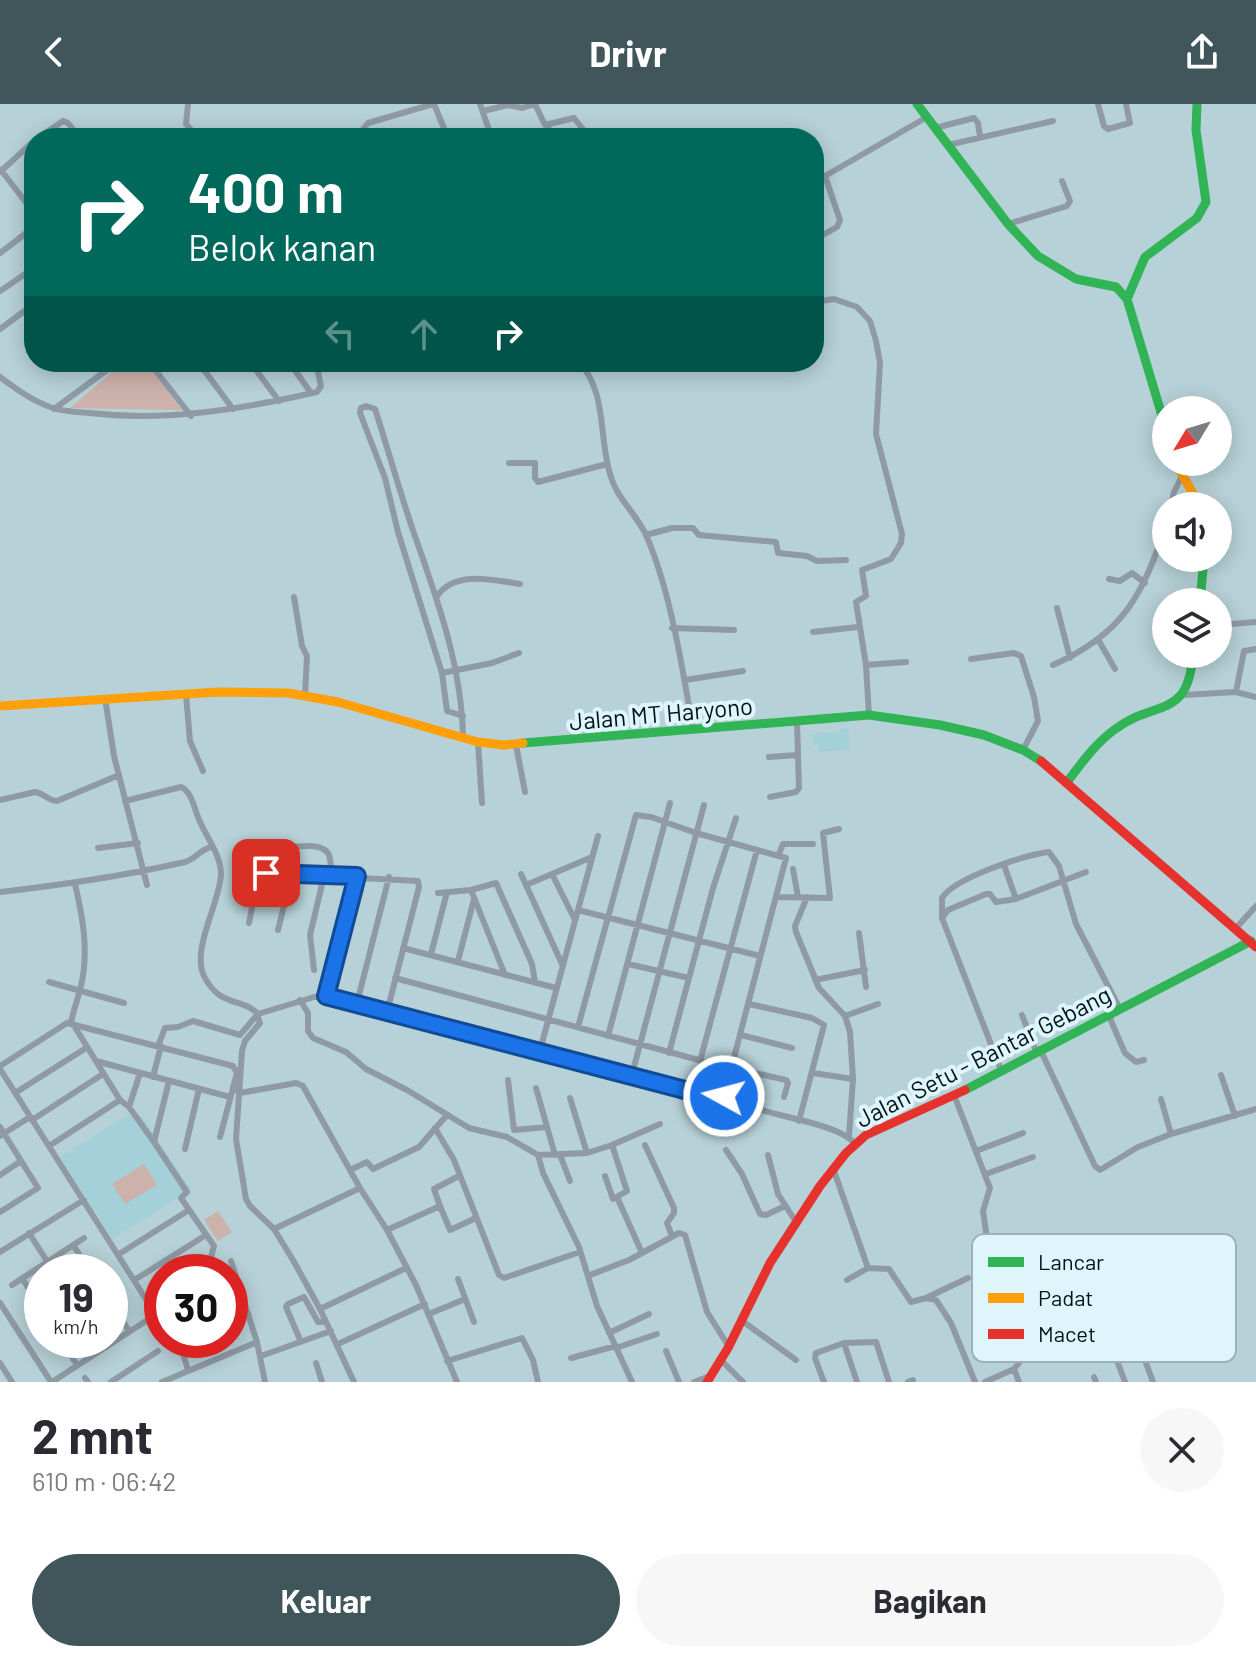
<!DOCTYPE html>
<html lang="id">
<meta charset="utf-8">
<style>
body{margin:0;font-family:Barlow,sans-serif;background:#f7f7f7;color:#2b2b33;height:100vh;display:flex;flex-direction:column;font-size:30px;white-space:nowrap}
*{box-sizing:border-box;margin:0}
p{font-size:26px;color:#7c7c81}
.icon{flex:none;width:44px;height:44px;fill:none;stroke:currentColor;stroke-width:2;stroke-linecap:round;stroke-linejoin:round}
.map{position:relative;height:1278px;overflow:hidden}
.side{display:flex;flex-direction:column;background:#fff;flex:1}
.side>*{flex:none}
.top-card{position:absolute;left:24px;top:24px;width:800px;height:244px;border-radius:32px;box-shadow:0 4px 20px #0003;background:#00695c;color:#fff;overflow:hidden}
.needle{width:52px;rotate:232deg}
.fabs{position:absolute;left:1152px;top:292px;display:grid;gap:16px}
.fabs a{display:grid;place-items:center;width:80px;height:80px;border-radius:50%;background:#fff;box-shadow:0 4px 20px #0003;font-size:40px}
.speed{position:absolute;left:24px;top:1150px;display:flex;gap:16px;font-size:40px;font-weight:700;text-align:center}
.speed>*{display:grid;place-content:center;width:104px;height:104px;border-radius:50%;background:#fff;box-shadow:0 4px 20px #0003;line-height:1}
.speed small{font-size:20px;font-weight:400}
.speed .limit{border:12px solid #d22;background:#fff;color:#111}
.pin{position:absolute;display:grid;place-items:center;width:68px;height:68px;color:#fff;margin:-34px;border-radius:16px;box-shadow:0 4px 12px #0006}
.me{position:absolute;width:88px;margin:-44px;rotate:277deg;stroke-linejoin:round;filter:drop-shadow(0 0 6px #0008)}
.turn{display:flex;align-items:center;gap:28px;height:168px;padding:0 32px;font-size:36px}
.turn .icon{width:104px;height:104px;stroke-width:2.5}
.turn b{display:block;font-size:56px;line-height:68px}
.lanes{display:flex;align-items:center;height:76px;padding:0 32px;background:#0003;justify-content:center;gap:40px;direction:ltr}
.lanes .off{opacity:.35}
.round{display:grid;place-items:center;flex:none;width:84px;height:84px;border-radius:42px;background:#f7f7f7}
.head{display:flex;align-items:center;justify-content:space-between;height:136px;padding:0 32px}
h1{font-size:48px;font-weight:700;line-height:60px}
.primary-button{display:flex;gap:16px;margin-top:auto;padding:16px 32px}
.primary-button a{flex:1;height:92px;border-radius:48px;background:#41565a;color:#fff;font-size:32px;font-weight:700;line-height:92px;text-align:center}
.primary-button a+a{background:#f7f7f7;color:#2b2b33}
header{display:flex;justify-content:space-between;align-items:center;height:104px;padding:0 32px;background:#41565a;color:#fff;font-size:36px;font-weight:700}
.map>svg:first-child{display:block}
.built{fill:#a4d0da}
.green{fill:#cdb1ab}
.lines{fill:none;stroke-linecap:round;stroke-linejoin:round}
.street{stroke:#8f9aa5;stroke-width:6}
.fast{stroke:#30b455;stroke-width:9}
.slow{stroke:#ff9f0a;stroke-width:9}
.jam{stroke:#e5322d;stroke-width:9}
.route-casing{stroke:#114b97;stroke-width:20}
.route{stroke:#1a73e8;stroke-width:14}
.labels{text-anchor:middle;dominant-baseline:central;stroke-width:8;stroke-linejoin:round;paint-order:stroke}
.street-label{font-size:24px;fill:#021317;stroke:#def5fb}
.key{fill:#def5fb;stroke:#9cb1b7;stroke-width:2}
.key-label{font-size:22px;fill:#021317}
</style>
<header><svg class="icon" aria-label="back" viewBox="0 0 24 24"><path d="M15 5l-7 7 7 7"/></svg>Drivr<svg class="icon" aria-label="share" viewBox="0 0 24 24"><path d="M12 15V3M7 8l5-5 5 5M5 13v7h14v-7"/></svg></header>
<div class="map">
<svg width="1256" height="1278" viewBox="0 0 1256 1278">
<rect width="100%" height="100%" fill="#b6d1d7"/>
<!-- built -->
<path class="built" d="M848 624 850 645 820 648 818 641H814L812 631H817V628L838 629V626Z
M134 1007 145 1016 191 1086 112 1135 60 1053Z"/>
<!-- green -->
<path class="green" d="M124 258H146L182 306 70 304Z
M144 1060 157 1081 125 1100 112 1080Z
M218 1107 232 1128 218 1137 204 1116Z"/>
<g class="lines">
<!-- street -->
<path class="street" d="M188 0 186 20 198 34
M434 0 448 34
M480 0 489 26 497 34
M1098 0 1104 22 1108 25 1130 19 1126 0
M483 7 508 1 522 4 535 0 545 21 574 14 590 34
M935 24 974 14 978 19 980 33
M38 34 63 17 68 19 80 34
M356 34 368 19 433 0
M540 34 550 31 548 22
M948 41 1053 17
M1 66 34 109
M0 68 34 37
M1008 120 1067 102 1070 97 1062 77
M814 136 837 123 840 116 825 72 927 13
M0 149 34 123
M0 187 34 164
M814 198 834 195 857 203 870 217 876 237 880 259 876 330 902 430 901 439 891 455 862 466 866 492 856 498 866 561 869 611
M0 225 34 200
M149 258 191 312
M198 258 233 305
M250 258 279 297
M289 258 311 289
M579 258C608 289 598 335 611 373 617 394 637 411 646 431 670 485 683 566 693 626
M0 273C16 285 34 298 53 304 65 308 78 308 90 309 168 318 242 305 317 288L321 282 316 258
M54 305 118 258
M509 359H535V374L538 378 607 360
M1171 402 1174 388 1181 374
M646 431 672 424H693L699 431 776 438 778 449 807 452 817 457 846 456
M1109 475 1120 477 1132 469 1145 479
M437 492C456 466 492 476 520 480
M294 493 302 542 307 552 305 591
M1057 504 1070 554
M1218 521 1256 518
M672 524 734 526
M813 528 858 523
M1099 537 1115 565
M971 555 1014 549 1021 552 1034 593 1038 617 1023 646
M866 561 906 558
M1053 561C1123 530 1143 491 1166 421
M442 569 492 559 519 549
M685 576 743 567
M1236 588 1244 547 1256 545
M186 591 190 637 203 667
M1183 591 1236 588 1256 593
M105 594 114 652 147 781
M463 612 447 607 442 569 398 428 385 374 360 309 361 304 366 302 375 305C389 348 401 393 416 435 439 500 462 565 463 634
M478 638 482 699
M516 641 525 688
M769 653 798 651
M770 693 796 688 799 684 797 618
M0 696 35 688C44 689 48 697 57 697L119 671
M125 697 181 683C191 687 194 703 198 713 205 732 221 750 221 770 220 799 191 845 204 872 221 905 240 892 258 910L314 893 326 892 357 899C492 938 629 971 765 1007 787 1014 842 1022 855 1040
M98 744 138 739
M277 745C290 744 322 736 329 751 331 757 331 766 332 772
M779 750 783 740H813
M1004 761 1016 795
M793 765 798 793
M521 770 562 860
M552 770 575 816
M526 781 592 753
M471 786 505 871
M0 788C62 781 124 772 185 758 196 755 199 746 211 743
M438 789 471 786 496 779 532 860 535 878
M777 793 830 794 823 729 839 725
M807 793 795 822 796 828 819 884 845 912 850 928 853 975 849 1032
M578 806 760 852
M942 814 948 806 986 790H990L996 798 1016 795 1086 768
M249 819 253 798 264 769 418 777 419 783 387 908
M1237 823 1256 802
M278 826 292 769
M859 829 866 883
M403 844 556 884
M431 850 447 788
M458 857 474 795
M628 860 689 874
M314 866 310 831 324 772
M395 874 732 965
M815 876 865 866
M49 878 124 899
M326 892 357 772
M300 896 308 909V927L313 934 346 948 366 965 407 986 469 1024 507 1033 538 1051 587 1049 612 1041
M357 899 389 773
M749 900 812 914 824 921 799 1017
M1108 910 1125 949 1136 958 1144 956
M257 911 260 919 245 937 242 947 236 1035 246 1095 250 1102 274 1125 293 1156 320 1205 354 1278
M1022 911 1036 947
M845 912 878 900
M71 919C73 907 78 895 81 882 89 848 83 814 75 780
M73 920 120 996 129 1003 154 1038 169 977
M578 923 636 711 651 713 696 729 786 754 723 996
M741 931 792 944
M608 932 670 699
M158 942 165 924 178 923 193 917 240 931 257 911
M1040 945 1095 1062 1100 1066 1138 1043 1171 1030 1256 1005
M669 949 713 784 736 714
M539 950 598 732
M96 957 230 993
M700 957 757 746
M0 962 67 919 233 962 237 969 220 1033
M732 964 786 976 788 979 784 993
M0 965 154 1208 152 1213 52 1278
M1001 966 942 814V794C954 774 1027 750 1049 748L1059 762 1076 820 1120 905
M813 969 853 975
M1221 971 1235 1012
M153 973 161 942
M631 974 704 701
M508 976 514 1026 547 1023
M233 983 240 989 296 979 303 982 360 1084 387 1126 416 1181 457 1278
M536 984 555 1051
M15 989 86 944
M954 991 990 1084 983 1107 987 1135 1030 1245 1014 1265 985 1278
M570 994 587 1049
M1161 995 1171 1030
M129 1003 140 969
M32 1016 103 970
M0 1023 38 1084 0 1108
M435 1024 454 1056 499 1171 504 1174 580 1148
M0 1032 30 1013
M154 1038 187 1088 181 1094 214 1142 207 1168
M645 1041 674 1104V1109L667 1119 672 1132
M49 1042 120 996
M185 1045 199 985
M726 1046 742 1070 760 1110 766 1111 785 1102
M976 1047 1023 1029
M538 1051 543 1069 579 1143 597 1202 632 1278
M560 1051 570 1077
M768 1051 778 1090 796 1118
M833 1064 868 1164 889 1165 911 1198 926 1194 936 1196 951 1219 975 1278
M350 1066 367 1058 373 1065 419 1043 447 1011
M986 1070 1033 1053
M0 1071 21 1057
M605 1072 613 1095 627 1087 612 1041 660 1020
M617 1093 642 1149
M440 1102 434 1085 459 1072
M274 1125 360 1084
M387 1126 440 1102 450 1126 476 1114
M29 1129 54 1168
M73 1141 91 1168
M0 1148 84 1096
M119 1150 189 1106
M231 1157 257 1238
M590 1171 629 1156 679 1129 685 1131 707 1208 729 1243
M22 1174 42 1206
M136 1175 206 1131
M458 1175 474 1218
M847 1176 868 1164
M12 1181 84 1134
M928 1193 968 1174
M110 1197 129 1227
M0 1199 51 1278
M320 1205 406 1164
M429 1210 465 1195
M741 1216 796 1256
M1103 1219 1125 1278
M609 1229 649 1210
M1109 1231 1129 1226 1134 1240 1142 1248 1153 1278
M61 1236 77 1261
M301 1238 286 1203 288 1200 304 1193 318 1218H326
M844 1239 857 1278
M338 1240 425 1200
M616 1244 657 1230
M1030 1245 1112 1214V1165
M182 1246 188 1266
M666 1247 679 1278
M261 1252 331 1227
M571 1254 616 1242
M447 1257 522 1234 533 1256 538 1278
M722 1257 743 1278
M0 1259 12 1278
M316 1259 322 1278
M1014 1265 1019 1278
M1094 1273 1096 1278
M85 1274 88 1278
M111 1278 158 1247
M162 1278 257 1238 265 1278
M694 1278 710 1272
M824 1278 815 1254 816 1249 844 1239 876 1238 889 1278
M908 1278 913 1276"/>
<!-- fast -->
<path class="fast" d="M917 0 1008 120 1038 152 1076 175 1116 183 1127 195 1166 325
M1127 195 1145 153 1197 114 1206 98 1196 26 1197 0
M1200 498 1204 454
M523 639 869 611 940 621 984 631 1023 646 1041 657
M1067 678C1081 660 1095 640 1114 626 1156 594 1188 617 1193 550
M965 986 1251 837"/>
<!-- slow -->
<path class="slow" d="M1175 358 1200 402
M0 602 218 588 288 589 338 598 478 638 504 641 523 639"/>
<!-- jam -->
<path class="jam" d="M1041 657 1256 843
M707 1278 728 1244 770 1159 820 1082 846 1049 866 1031 965 986"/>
</g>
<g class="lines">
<!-- route casing -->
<g class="route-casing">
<path id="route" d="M266 769 357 772 326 892 723 996 724 992"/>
</g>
<!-- route -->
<use href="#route" class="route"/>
</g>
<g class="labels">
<!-- street labels -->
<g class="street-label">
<text transform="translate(661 609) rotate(-5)">Jalan MT Haryono</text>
<text transform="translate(983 952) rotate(-27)">Jalan Setu - Bantar Gebang</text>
</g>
</g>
<!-- legend -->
<rect x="972" y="1130" width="264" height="128" rx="12" class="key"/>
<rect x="988" y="1153" width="36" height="10" fill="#30b455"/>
<rect x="988" y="1189" width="36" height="10" fill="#ff9f0a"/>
<rect x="988" y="1225" width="36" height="10" fill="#e5322d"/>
<g class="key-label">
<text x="1038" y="1166">Lancar</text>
<text x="1038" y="1202">Padat</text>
<text x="1038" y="1238">Macet</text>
</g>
</svg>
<div class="fabs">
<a><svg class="needle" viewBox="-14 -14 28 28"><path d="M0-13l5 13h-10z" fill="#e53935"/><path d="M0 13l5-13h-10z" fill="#7c7c81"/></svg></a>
<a><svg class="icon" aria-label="sound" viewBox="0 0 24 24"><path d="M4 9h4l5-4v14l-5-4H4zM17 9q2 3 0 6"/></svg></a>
<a><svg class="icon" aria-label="layers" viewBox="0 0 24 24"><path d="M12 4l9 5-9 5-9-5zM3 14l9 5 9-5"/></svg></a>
</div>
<div class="speed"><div>19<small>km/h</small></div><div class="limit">30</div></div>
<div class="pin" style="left:266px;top:769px;background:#d93025"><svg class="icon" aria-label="arrive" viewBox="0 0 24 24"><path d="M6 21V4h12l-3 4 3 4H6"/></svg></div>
<svg class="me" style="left:724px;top:992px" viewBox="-20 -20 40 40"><circle r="17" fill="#1a73e8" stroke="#fff" stroke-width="3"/><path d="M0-11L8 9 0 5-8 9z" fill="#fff"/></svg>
<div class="top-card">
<div class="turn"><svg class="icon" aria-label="right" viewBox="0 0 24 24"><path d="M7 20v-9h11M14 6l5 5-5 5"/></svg><div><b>400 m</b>Belok kanan</div></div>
<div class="lanes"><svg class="icon off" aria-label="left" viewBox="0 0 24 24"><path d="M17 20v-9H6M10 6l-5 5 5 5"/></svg><svg class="icon off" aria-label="ahead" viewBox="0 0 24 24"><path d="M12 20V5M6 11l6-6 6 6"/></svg><svg class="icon" aria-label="right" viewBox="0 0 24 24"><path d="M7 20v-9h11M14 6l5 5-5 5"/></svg></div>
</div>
</div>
<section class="side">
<div class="head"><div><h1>2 mnt</h1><p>610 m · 06:42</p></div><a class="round"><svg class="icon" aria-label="close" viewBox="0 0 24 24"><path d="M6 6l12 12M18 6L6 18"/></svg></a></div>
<div class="primary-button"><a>Keluar</a><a>Bagikan</a></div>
</section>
